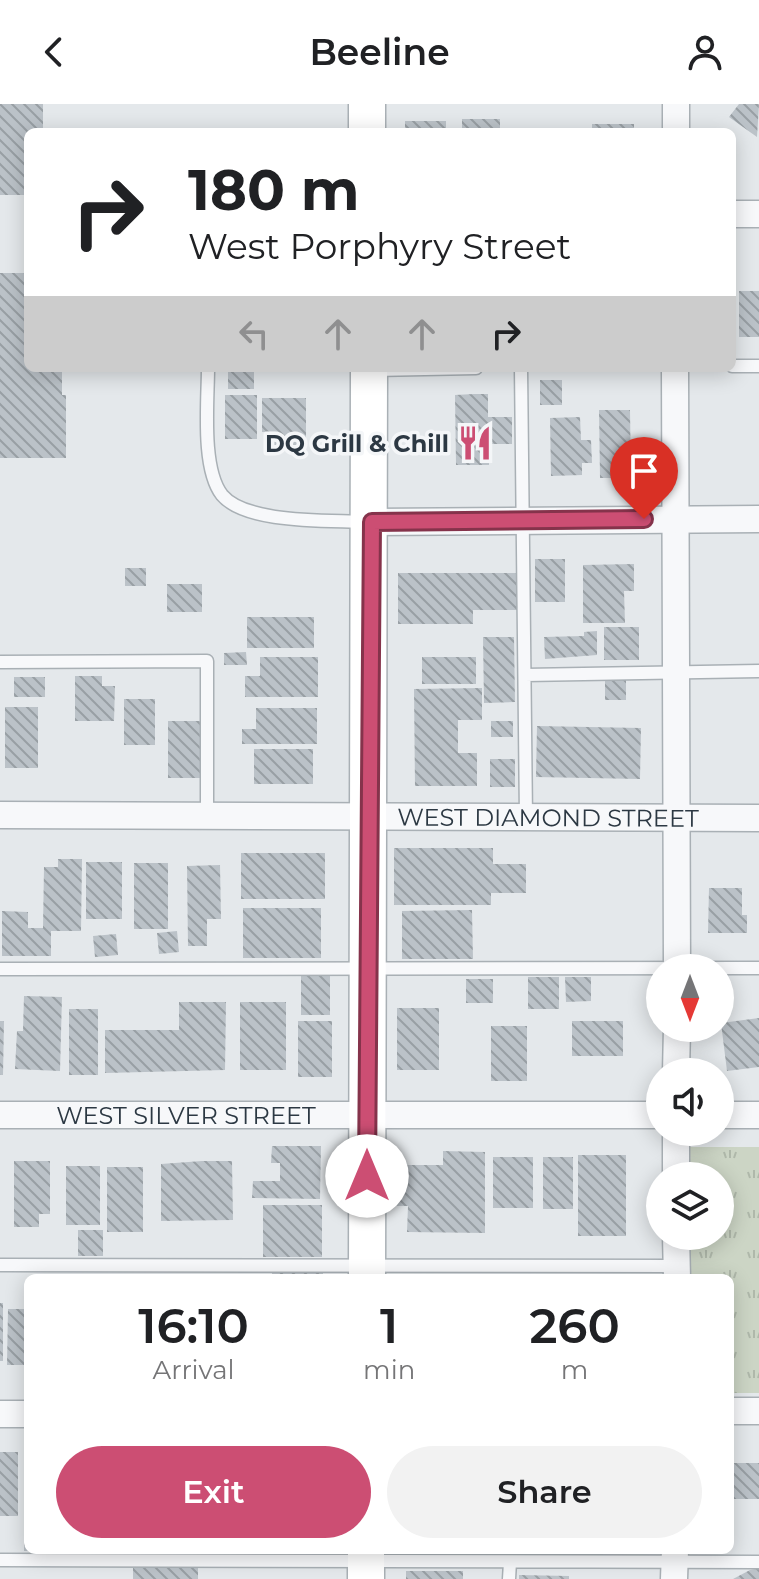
<!DOCTYPE html>
<style>
body{margin:0;font-family:Montserrat,sans-serif;background:#f2f2f2;color:#202124;height:100vh;display:flex;flex-direction:column;font-size:30px;white-space:nowrap}
*{box-sizing:border-box;margin:0}
p{font-size:26px;color:#757577}
.icon{flex:none;width:44px;height:44px;fill:none;stroke:currentColor;stroke-width:2;stroke-linecap:round;stroke-linejoin:round}
.map{position:relative;flex:1;overflow:hidden}
.details{position:absolute;left:24px;top:1170px;width:710px;height:280px;display:flex;flex-direction:column;background:#fff;border-radius:12px;box-shadow:0 4px 20px #0003}
.details>*{flex:none}
.hud{position:absolute;left:24px;top:24px;width:712px;height:244px;border-radius:12px;box-shadow:0 4px 20px #0003;background:#fff;color:#202124;overflow:hidden}
.needle{width:52px;rotate:180deg}
.fabs{position:absolute;left:646px;top:850px;display:grid;gap:16px}
.fabs a{display:grid;place-items:center;width:88px;height:88px;border-radius:50%;background:#fff;box-shadow:0 4px 20px #0003;font-size:40px}
.pin{position:absolute;display:grid;place-items:center;width:68px;height:68px;color:#fff;margin:-82px -34px;border-radius:50% 50% 50% 0;rotate:-45deg;box-shadow:0 0 8px #0007}
.pin .icon{rotate:45deg}
.me{position:absolute;width:88px;margin:-44px;rotate:0deg;stroke-linejoin:round;filter:drop-shadow(0 0 6px #0008)}
.turn{display:flex;align-items:center;gap:28px;height:168px;padding:0 32px;font-size:36px}
.turn .icon{width:104px;height:104px;stroke-width:2.5}
.turn b{display:block;font-size:56px;line-height:68px}
.lanes{display:flex;align-items:center;height:76px;padding:0 32px;background:#0003;justify-content:center;gap:40px;direction:ltr}
.lanes .off{opacity:.35}
.eta{display:flex;justify-content:space-evenly;align-items:center;height:136px;text-align:center}
.eta b{font-size:48px;font-weight:600;line-height:56px}
.cta{display:flex;gap:16px;margin-top:auto;padding:16px 32px}
.cta a{flex:1;height:92px;border-radius:48px;background:#cc4e73;color:#fff;font-size:32px;font-weight:600;line-height:92px;text-align:center}
.cta a+a{background:#f2f2f2;color:#202124}
header{display:flex;justify-content:space-between;align-items:center;height:104px;padding:0 32px;background:#fff;font-size:36px;font-weight:600}
.map>svg:first-child{display:block}
.park{fill:url(#park-tufts)}
.building{fill:url(#building-back-hatch)}
.lines{fill:none;stroke-linecap:round;stroke-linejoin:round}
.service-casing{stroke:#a9b0b5;stroke-width:15}
.minor-casing{stroke:#a9b0b5;stroke-width:29}
.secondary-casing{stroke:#a9b0b5;stroke-width:39}
.service{stroke:#f7f8fa;stroke-width:12}
.minor{stroke:#f7f8fa;stroke-width:26}
.secondary{stroke:#fff;stroke-width:36}
.route-casing{stroke:#85334b;stroke-width:20}
.route{stroke:#cc4e73;stroke-width:14}
.labels{text-anchor:middle;dominant-baseline:central;stroke-width:7;stroke-linejoin:round;paint-order:stroke}
.poi-label{font-size:24px;font-weight:bold;fill:#2c3843;stroke:#f4f6f8;text-anchor:end}
.street-label{font-size:24px;fill:#2c3843;stroke:#f4f6f8}
</style>
<header><svg class="icon" aria-label="back" viewBox="0 0 24 24"><path d="M15 5l-7 7 7 7"/></svg>Beeline<svg class="icon" aria-label="person" viewBox="0 0 24 24"><circle cx="12" cy="8" r="4"/><path d="M4 21q1-7 8-7t8 7"/></svg></header>
<div class="map">
<svg width="759" height="1475" viewBox="0 0 759 1475">
<defs>
<pattern id="park-tufts" width="24" height="20" patternUnits="userSpaceOnUse" patternTransform="scale(2)"><rect width="24" height="20" fill="#ccd5c5"/><path d="M3 7l-1-3M5 7V3M7 7l1-3M15 17l-1-3M17 17v-4M19 17l1-3" fill="none" stroke="#afb8aa"/></pattern>
<pattern id="building-back-hatch" width="6" height="6" patternUnits="userSpaceOnUse" patternTransform="scale(2)"><rect width="6" height="6" fill="#bbc2c8"/><path d="M-1 5l2 2M0 0l6 6M5-1l2 2" fill="none" stroke="#989fa4"/></pattern>
</defs>
<rect width="100%" height="100%" fill="#e4e8eb"/>
<!-- park -->
<path class="park" d="M690 1043H759V1289H730V1174H690V1132H720V1072H690Z"/>
<!-- building -->
<path class="building" d="M0 0H43V28H28V91H0Z
M739 0H759L757 33 729 13Z
M462 15H500V28H462Z
M405 17H446V28H405Z
M592 20H634V28H592Z
M0 169H28V264H62V291H66V354H0Z
M739 187H759V233H739Z
M228 264H254V285H228Z
M540 276H562V301H540Z
M474 290H488V313H512V340H489V361H456L455 291Z
M225 291H257V335H225Z
M262 294H306V341H273V328H262Z
M599 306H630L631 374H600Z
M580 313 581 336H591L592 359H582V371L551 372 550 314Z
M535 455H565V498H535Z
M634 460V487H624L625 519H583V461Z
M125 464H146V482H125Z
M398 469H518V506H473V520H398Z
M167 480H202V508H167Z
M247 513H314V544H247Z
M604 523H639V556H604Z
M597 527V551L545 555 544 533 584 532V528Z
M483 533H514L515 598 484 599Z
M246 548 247 561H224V549Z
M260 553H318V593H245V572H260Z
M422 553H476V580H422Z
M75 572H102V582H115L114 617H75Z
M14 573H45V593H14Z
M605 575H626V596H605Z
M482 584V616H458V649H477V682H415L414 585Z
M124 595H155V641H124Z
M5 603H38V664H5Z
M256 604H317V640H242V625H256Z
M168 617H203V674H168Z
M491 617H513V633H491Z
M537 622 641 624 640 675 536 673Z
M254 645H313V680H254Z
M490 655H515V683H490Z
M394 744H493V760H526V789H491V801H394Z
M241 749H325V795H241Z
M58 755H82L81 827H51V852H2V807L28 808V824H43L44 763H58Z
M86 758H122V815H86Z
M134 759H168V825H134Z
M220 761 221 815H207V842H188L187 762Z
M709 784H742V811H747V829H708Z
M243 804H321V854H243Z
M472 806 473 855H402V807Z
M177 827 179 848 159 850 157 829Z
M116 830 118 851 95 853 93 832Z
M301 870H330V911H301Z
M528 873H559V905H528Z
M565 873H591V897L566 898Z
M466 875H493V899H466Z
M24 892 62 893 60 967 15 965 17 927H23Z
M179 898H226L225 966 105 969V926H179Z
M240 898H286V966H240Z
M397 904H439V966H397Z
M69 905H98V971H69Z
M759 914V963L727 967 721 919Z
M0 917H4L3 971H0Z
M298 917H332V973H298Z
M572 917H623V952H572Z
M491 922H527V977H491Z
M272 1042H321L320 1095 252 1094 253 1077H280V1059H271Z
M443 1047 485 1048V1129L407 1128 408 1102H395V1061H443Z
M578 1051H626V1132H578Z
M493 1053H533V1104H493Z
M543 1053H573V1105H543Z
M14 1057H50V1110H39V1123H14Z
M202 1057H232L233 1116 161 1117V1060Z
M66 1062H100V1121H66Z
M107 1063H143V1128H107Z
M263 1101H322V1153H263Z
M78 1126H103V1152H78Z
M272 1166H323V1174H272Z
M0 1199H3V1257H0Z
M8 1205H28V1261H7Z
M0 1348H18V1412H0Z
M24 1355H28V1397H24Z
M730 1359H759V1395H730Z
M24 1422H28V1447H24Z
M176 1446H208V1450H176Z
M257 1446H314V1449H257Z
M405 1446H458V1451H405Z
M198 1463V1475H133V1464Z
M759 1464V1475H733L750 1466Z
M406 1467H463V1475H406Z
M519 1471 569 1472V1475H519Z"/>
<g class="lines">
<!-- service casing -->
<g class="service-casing">
<path id="service" d="M732 262H759
M208 264C208 297 201 364 222 391 246 420 329 416 364 418
M521 264 526 714
M373 266 476 264
M0 558 207 557V713
M525 571 759 567
M0 865 759 864
M0 1161 676 1162
M0 1456 759 1458
M509 1475 510 1458"/>
</g>
<!-- minor casing -->
<g class="minor-casing">
<g id="minor">
<path d="M676 28V0"/>
<path d="M732 110H759"/>
<path d="M675 264 677 864"/>
<path d="M372 418 759 415"/>
<path id="s1" d="M0 711 759 714"/>
<path d="M676 968 677 924"/>
<path id="s2" d="M0 1011H660"/>
<path d="M720 1011H759"/>
<path d="M676 1028V1072"/>
<path d="M676 1132 677 1174"/>
<path d="M730 1307H759"/>
<path d="M0 1310H28"/>
<path d="M674 1475 675 1446"/>
</g>
</g>
<!-- secondary casing -->
<g class="secondary-casing">
<path id="secondary" d="M367 0V28
M367 1174 369 264
M366 1475V1446"/>
</g>
<!-- service -->
<use href="#service" class="service"/>
<!-- minor -->
<use href="#minor" class="minor"/>
<!-- secondary -->
<use href="#secondary" class="secondary"/>
</g>
<g class="lines">
<!-- route casing -->
<g class="route-casing">
<path id="route" d="M367 1072 372 418 644 415"/>
</g>
<!-- route -->
<use href="#route" class="route"/>
</g>
<!-- icons -->
<defs>
<g id="restaurant-bare" transform="scale(2.76)"><path d="M-5-6h1v4h1v-4h1v4h1v-4h1v5L-1.5 .5V6h-2V.5L-5-1ZM5-6V6H3V1.5H1.5Q1.5-4 5-6Z" fill="#cc4e73" stroke="#f4f6f8" stroke-width="2.5" paint-order="stroke"/></g>
</defs>
<g fill-rule="evenodd">
<use href="#restaurant-bare" x="475" y="339"/>
</g>
<g class="labels">
<!-- poi labels -->
<g class="poi-label">
<text x="449" y="339">DQ Grill &amp; Chill</text>
</g>
<!-- street labels -->
<g class="street-label">
<text stroke="none"><textPath href="#s1" startOffset="548">WEST DIAMOND STREET</textPath></text>
<text stroke="none"><textPath href="#s2" startOffset="186">WEST SILVER STREET</textPath></text>
</g>
</g>
</svg>
<div class="fabs">
<a><svg class="needle" viewBox="-14 -14 28 28"><path d="M0-13l5 13h-10z" fill="#e53935"/><path d="M0 13l5-13h-10z" fill="#757577"/></svg></a>
<a><svg class="icon" aria-label="sound" viewBox="0 0 24 24"><path d="M4 9h4l5-4v14l-5-4H4zM17 9q2 3 0 6"/></svg></a>
<a><svg class="icon" aria-label="layers" viewBox="0 0 24 24"><path d="M12 4l9 5-9 5-9-5zM3 14l9 5 9-5"/></svg></a>
</div>
<div class="pin" style="left:644px;top:415px;background:#d93025"><svg class="icon" aria-label="arrive" viewBox="0 0 24 24"><path d="M6 21V4h12l-3 4 3 4H6"/></svg></div>
<svg class="me" style="left:367px;top:1072px" viewBox="-20 -20 40 40"><circle r="19" fill="#fff"/><path d="M0-13L10 11 0 6-10 11z" fill="#cc4e73"/></svg>
<div class="hud">
<div class="turn"><svg class="icon" aria-label="right" viewBox="0 0 24 24"><path d="M7 20v-9h11M14 6l5 5-5 5"/></svg><div><b>180 m</b>West Porphyry Street</div></div>
<div class="lanes"><svg class="icon off" aria-label="left" viewBox="0 0 24 24"><path d="M17 20v-9H6M10 6l-5 5 5 5"/></svg><svg class="icon off" aria-label="ahead" viewBox="0 0 24 24"><path d="M12 20V5M6 11l6-6 6 6"/></svg><svg class="icon off" aria-label="ahead" viewBox="0 0 24 24"><path d="M12 20V5M6 11l6-6 6 6"/></svg><svg class="icon" aria-label="right" viewBox="0 0 24 24"><path d="M7 20v-9h11M14 6l5 5-5 5"/></svg></div>
</div>
<section class="details">
<div class="eta">
<div><b>16:10</b><p>Arrival</p></div>
<div><b>1</b><p>min</p></div>
<div><b>260</b><p>m</p></div>
</div>
<div class="cta"><a>Exit</a><a>Share</a></div>
</section>
</div>
